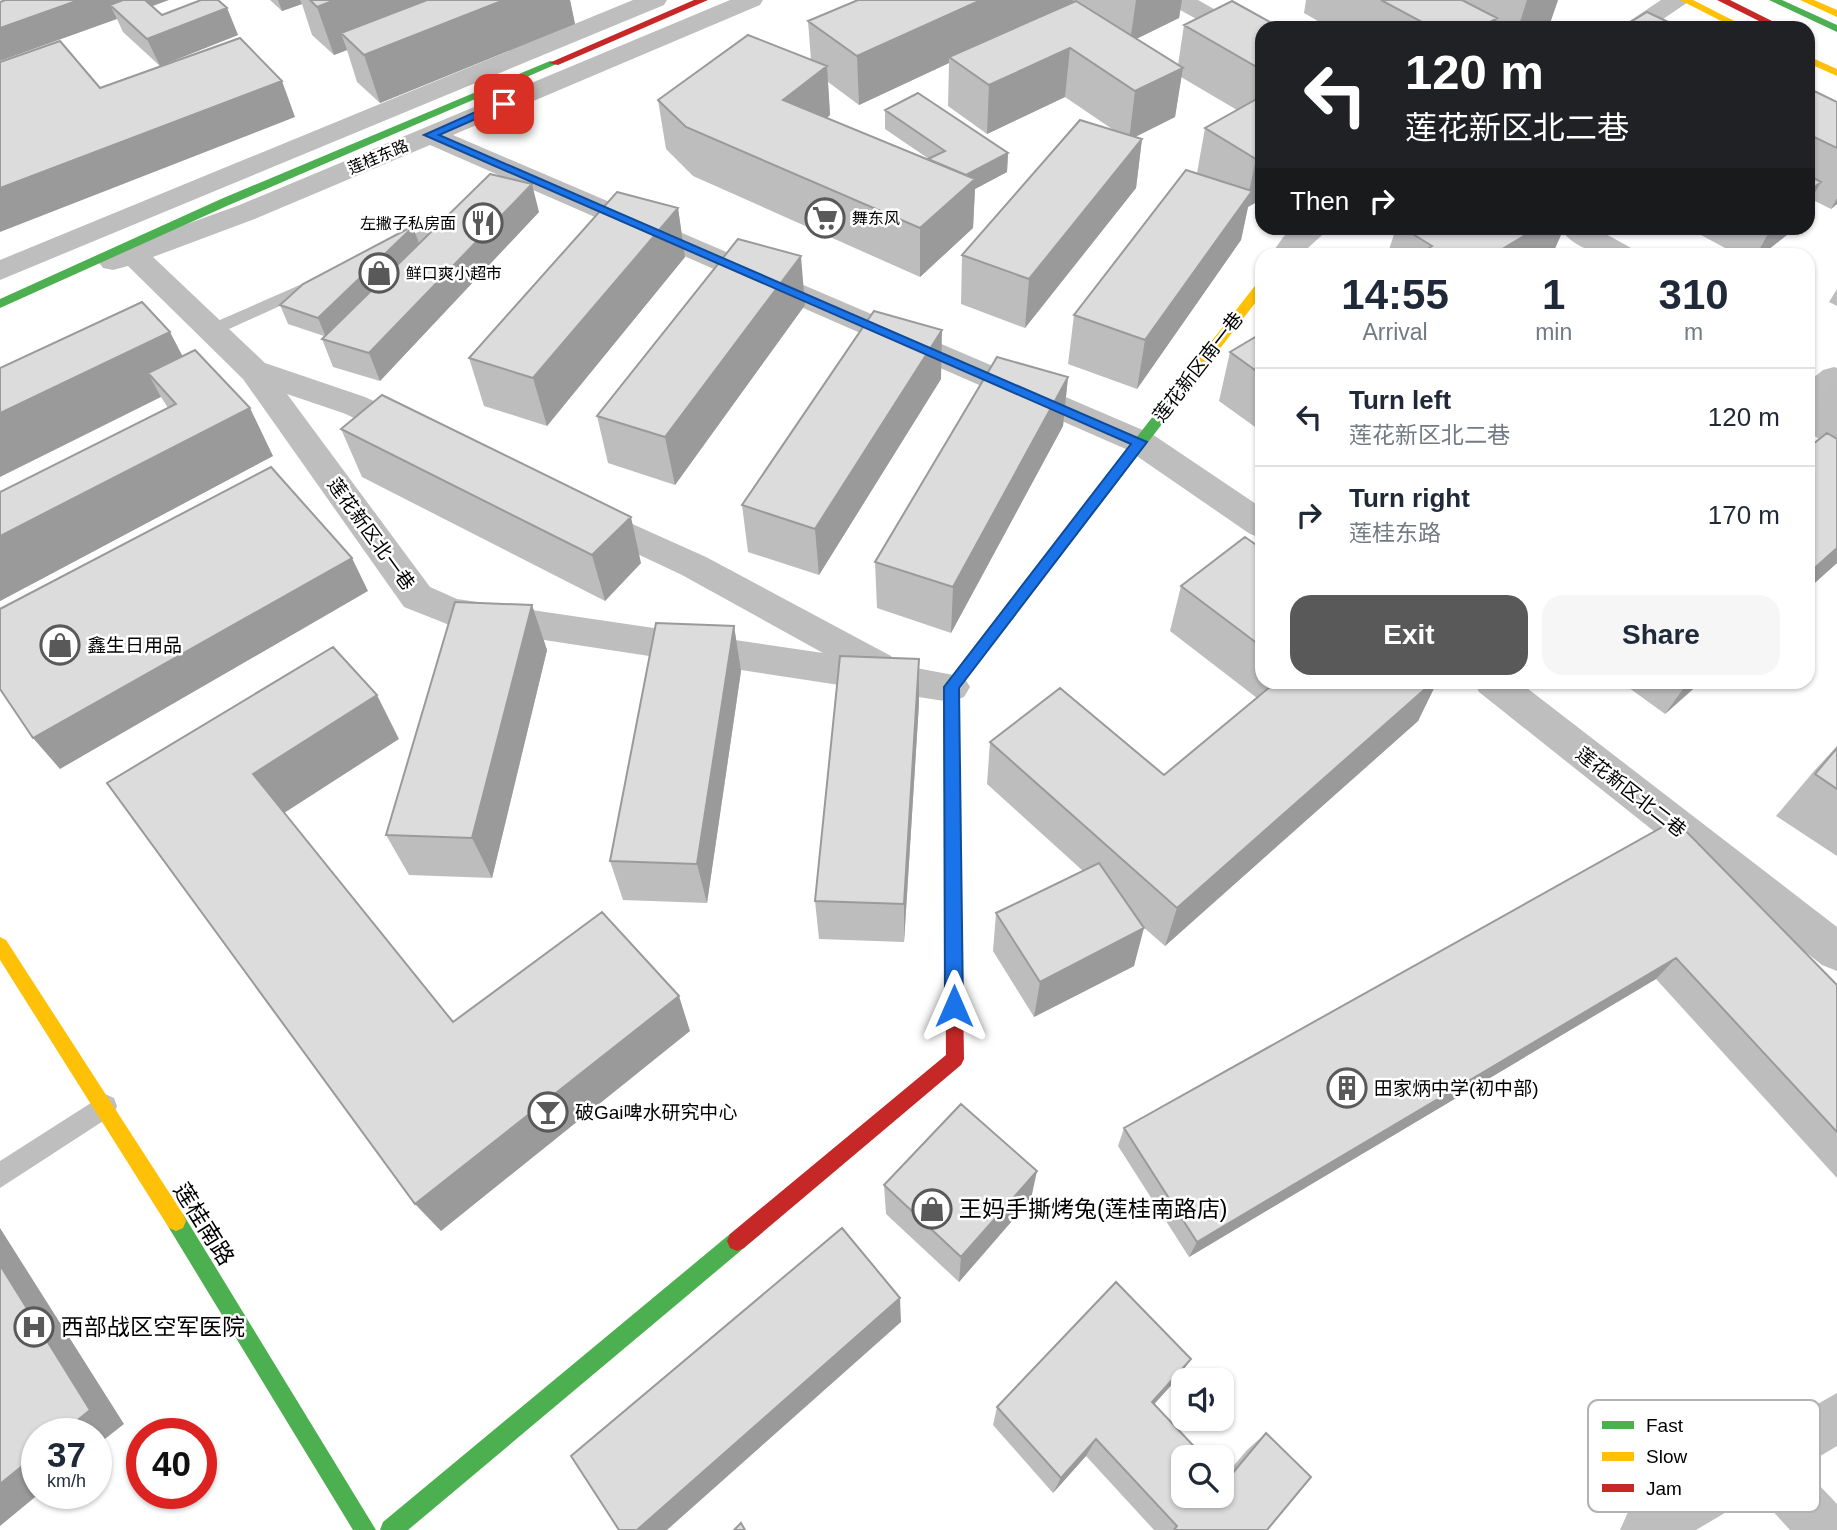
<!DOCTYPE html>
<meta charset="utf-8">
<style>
body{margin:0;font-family:Helvetica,"Noto Sans SC",sans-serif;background:#f6f6f7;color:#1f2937;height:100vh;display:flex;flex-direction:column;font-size:26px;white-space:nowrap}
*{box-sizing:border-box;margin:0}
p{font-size:23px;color:#747a83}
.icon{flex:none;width:38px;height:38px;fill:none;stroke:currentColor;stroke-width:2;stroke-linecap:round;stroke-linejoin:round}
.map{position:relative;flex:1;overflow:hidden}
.sheet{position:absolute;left:1255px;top:248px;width:560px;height:441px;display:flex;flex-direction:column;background:#fff;border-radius:21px;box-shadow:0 2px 5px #0004}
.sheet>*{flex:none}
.hud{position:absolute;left:1255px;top:21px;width:560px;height:214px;border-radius:21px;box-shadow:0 2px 5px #0004;background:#202124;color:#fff;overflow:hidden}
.buttons{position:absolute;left:1171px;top:1368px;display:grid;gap:14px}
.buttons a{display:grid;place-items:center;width:63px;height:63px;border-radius:14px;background:#fff;box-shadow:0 2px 5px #0004;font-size:35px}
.speed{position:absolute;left:21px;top:1418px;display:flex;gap:14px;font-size:35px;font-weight:700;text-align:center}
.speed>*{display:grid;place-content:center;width:91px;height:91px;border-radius:50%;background:#fff;box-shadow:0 2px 5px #0004;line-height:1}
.speed small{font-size:18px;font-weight:400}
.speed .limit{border:10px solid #d22;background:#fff;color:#111}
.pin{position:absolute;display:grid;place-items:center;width:60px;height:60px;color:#fff;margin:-30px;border-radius:14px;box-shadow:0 4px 10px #0006}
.me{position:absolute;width:77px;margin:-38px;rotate:0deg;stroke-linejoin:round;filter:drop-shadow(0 0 5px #0008)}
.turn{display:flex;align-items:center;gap:24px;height:147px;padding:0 35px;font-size:32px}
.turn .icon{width:91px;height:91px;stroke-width:2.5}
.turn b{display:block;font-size:49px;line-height:60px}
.then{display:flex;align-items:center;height:66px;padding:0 35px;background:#0003;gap:14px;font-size:26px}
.eta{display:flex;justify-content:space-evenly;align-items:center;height:119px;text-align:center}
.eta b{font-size:42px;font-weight:800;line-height:49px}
.cta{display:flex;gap:14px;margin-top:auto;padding:14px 35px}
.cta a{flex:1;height:80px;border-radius:21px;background:#595959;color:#fff;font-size:28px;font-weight:800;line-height:80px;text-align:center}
.cta a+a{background:#f6f6f7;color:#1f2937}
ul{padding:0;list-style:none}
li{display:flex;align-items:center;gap:21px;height:98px;padding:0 35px;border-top:2px solid #e0e1e3}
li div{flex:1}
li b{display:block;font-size:26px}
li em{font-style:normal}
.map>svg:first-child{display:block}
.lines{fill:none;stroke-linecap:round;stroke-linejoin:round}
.lane{fill:#bebebe;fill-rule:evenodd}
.street{fill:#bebebe;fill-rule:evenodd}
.fast{fill:#4caf50;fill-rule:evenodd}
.slow{fill:#ffc107;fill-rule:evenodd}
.jam{fill:#c62828;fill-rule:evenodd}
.wall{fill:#bdbdbd}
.shaded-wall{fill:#9a9a9a}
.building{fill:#dcdcdc;stroke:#9a9a9a;stroke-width:2}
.route{fill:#1a73e8;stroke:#114b97;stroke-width:2}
.labels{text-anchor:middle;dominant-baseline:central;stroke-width:5;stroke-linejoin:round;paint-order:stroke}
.far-street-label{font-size:16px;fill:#000;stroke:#fff}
.far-poi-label{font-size:16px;fill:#000;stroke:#fff;text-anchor:start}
.street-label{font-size:19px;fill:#000;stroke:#fff}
.poi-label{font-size:19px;fill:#000;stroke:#fff;text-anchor:start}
.near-poi-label{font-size:23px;fill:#000;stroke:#fff;text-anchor:start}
.near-street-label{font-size:23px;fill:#000;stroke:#fff}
.key{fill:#fff;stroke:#b2b2b2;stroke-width:2}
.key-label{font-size:19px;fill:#000}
</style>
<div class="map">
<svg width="1837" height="1530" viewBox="0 0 1837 1530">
<rect width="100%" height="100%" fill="#fff"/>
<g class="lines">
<!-- lane -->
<path class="lane" d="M448 218 456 223 454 226 398 252 392 253 384 248Z
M318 277 326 282 324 286 218 334 212 336 204 330 206 326Z
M105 1094 114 1098 117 1106 114 1114 0 1188V1161Z"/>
<!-- street -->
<path class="street" d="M633 0H667L664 5 0 280V260Z
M730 0H763L760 5 453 135 1152 434 1262 508V538L1250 534 1128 450 430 145 257 218 153 257 265 363 365 397 424 424 428 432 424 440 412 443 343 413 287 394 430 587 457 599 823 653 682 575 578 526 573 517 578 508 590 505 706 557 891 656 895 664 964 677 970 687 964 697 951 702 452 626 404 607 243 379 128 266 113 270 103 268 98 261 103 254 237 206Z
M1168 0H1198L1262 36V55L1171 5Z
M1661 0H1691L1650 28H1619Z
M1296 228H1330L1299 256H1270L1284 236Z
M1560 228H1595L1633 249 1637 256C1610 256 1577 254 1560 228Z
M1834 367 1837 368V392L1819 407 1808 410V382L1823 370Z
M1474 682H1519L1837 927V971L1822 965 1479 692Z
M1837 1393V1446L1802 1467 1837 1504V1530H1790L1757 1494 1696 1530H1620L1628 1512Z"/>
<!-- fast -->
<path class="fast" d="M1769 0H1782L1837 25V32Z
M550 61 559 63 229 205 0 308V299L221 199Z
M1197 365 1202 366V372L959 688 960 802 958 807 952 809 946 807 944 802 943 687 946 683 1192 366Z
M176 1211 183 1214 376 1530H353L169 1228 166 1221 169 1214Z
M737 1231 744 1234 747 1241 744 1248 408 1530H380L383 1522 730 1234Z"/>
<!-- slow -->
<path class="slow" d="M1680 0H1693L1748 28H1735Z
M1800 0H1814L1837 10V17Z
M1808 56 1837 69V76L1808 63Z
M1262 281V294L1202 372H1192V366L1258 282Z
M0 937 6 940 183 1214 186 1221 183 1228 176 1231 169 1228 0 960Z"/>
<!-- jam -->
<path class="jam" d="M694 0H708L558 65 549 63Z
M1717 0H1730L1786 28H1773Z
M952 795 958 797 960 802 964 1059 961 1065 744 1248 737 1251 730 1248 727 1241 730 1234 946 1055 944 802 946 797Z"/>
</g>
<!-- wall -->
<path class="wall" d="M270 0H570L575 24 380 103 357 82 347 50 334 55 312 35 302 4 282 11Z
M858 0H1182L1179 18 1136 39 1178 65 1184 25 1262 28V199L1248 207 1241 240 1137 389 1068 364 1074 315 1197 173 1205 128 1237 110 1181 77 1175 117 1135 137 1142 139 1136 188 1025 328 961 304 962 255 1115 131 1065 97 987 134 948 106 949 63 859 105 828 82 830 115 827 118 929 159 885 129V110L1008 153 1007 172 975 189 973 228 920 277 693 176 666 149 658 100 811 60 808 21Z
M1306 0H1558L1549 26 1546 28H1330L1304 13Z
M0 2 152 6 162 15 227 8 238 35 160 66 123 32 117 19Z
M1808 88 1837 102V204L1831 209 1811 199 1808 205Z
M678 208 685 257 547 426 484 406 469 358Z
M539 212 380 381 333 367 322 339 324 336 288 324 280 305 419 244Z
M1396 228H1564L1553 253 1550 256H1387Z
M1688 228H1795L1792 231 1760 256H1740Z
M1837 289V306L1829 302Z
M805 305 675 485 608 463 597 416Z
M1262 333V432L1219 401 1230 352Z
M183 356 273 456 0 601V492L168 408 161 397 0 368Z
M1068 377 1063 426 951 633 877 608 875 562Z
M1837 377V563L1808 589V448L1819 439 1808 432V417L1833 380Z
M941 379 819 575 748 552 742 505Z
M341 429 641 563 605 601 362 477Z
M1262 549V682H1437L1418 721 1165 946 1141 925 1134 966 1034 1017 993 951 996 913 1083 871 987 784 990 742 1164 775 1257 698 1170 631 1181 586Z
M532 605 547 650 492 878 409 875 386 835Z
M734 626 741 671 707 903 623 900 610 861Z
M1621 682H1701L1665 714Z
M919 703 904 942 819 939 815 901Z
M1837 746V856L1776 816 1814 771Z
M1675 820 1837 985V1178L1656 979 1189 1257 1118 1146 1124 1128Z
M884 1185 1031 1199 959 1282 886 1214Z
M1191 1359 1176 1380 1154 1404 1224 1477 1247 1450 1266 1433 1267 1530H1154L1086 1456 1053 1493 993 1425 997 1407Z"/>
<!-- shaded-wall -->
<path class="shaded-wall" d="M79 0H169L123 17 110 5 117 19 0 61V28Z
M278 0H300L302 4 282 11Z
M335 0H476L341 33 347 50 334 55 317 7Z
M504 0H570L575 24 380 103 364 55Z
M981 0H1073L1072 6 949 57V63L859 105 857 56Z
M1136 0H1182L1179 18 1130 42Z
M1527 0H1558L1549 26 1546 28H1518Z
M227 8 238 35 160 66 147 39Z
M1497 18 1494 28H1479Z
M1070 48 1065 97 987 134 989 85Z
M827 66 830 115 787 149 783 100Z
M1183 68 1175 117 1129 140 1135 91Z
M282 81 295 117 0 232V188Z
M1142 139 1136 188 1025 328 1029 279Z
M1008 153 1007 172 975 189 973 228 920 277V228L952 182Z
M1262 156V199L1248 207 1241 240 1137 389 1145 340 1248 196 1256 159Z
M1821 182 1808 205V192Z
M532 184 539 212 380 381 369 353Z
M1837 198V204L1831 209Z
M678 208 685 257 547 426 533 378Z
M413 227 420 246 326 337 318 318Z
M1537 228H1564L1553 253 1550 256H1501L1504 248Z
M1771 228H1795L1792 231 1760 256H1756Z
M801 256 805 305 675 485 665 437Z
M942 330 941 379 819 575 815 529Z
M170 332 195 380 148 373 161 397 0 477V413Z
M1068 377 1063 426 951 633 953 587Z
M250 408 273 456 0 601V536Z
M631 517 641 563 605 601 592 555Z
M1837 548V563L1808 589V574Z
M352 558 368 591 60 769 33 738Z
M532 605 547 650 492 878 472 838Z
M734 626 741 671 707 903 697 864Z
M919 659V703L904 942V904Z
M1433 682H1437L1418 721 1165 946 1177 908Z
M1688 682H1701L1665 714Z
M377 695 399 739 281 815 253 774Z
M1144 928 1134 966 1034 1017 1040 982Z
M1676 958 1656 979 1189 1257 1197 1242Z
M679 996 690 1031 441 1231 415 1204Z
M1037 1171 1031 1199 959 1282 961 1257Z
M0 1228 124 1424 96 1446V1433H62L0 1265Z
M900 1298 901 1322 667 1530H637Z
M1191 1359 1176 1380 1139 1421 1152 1402Z
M1096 1439 1086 1456 1053 1493 1061 1478Z
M37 1454V1493H40L0 1526V1484Z"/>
<!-- building -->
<path class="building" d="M5 0H79L0 28V2Z
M123 0H145L162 15 201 0H218L227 8 147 39 110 5Z
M310 0H335L317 7Z
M427 0H504L364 55 341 33Z
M858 0H981L857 56 808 21Z
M1381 0H1462L1497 18 1479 28H1433Z
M1076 1 1183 68 1135 91 1070 48 989 85 949 57Z
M1232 1 1281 28H1262V70L1184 25Z
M1647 12 1681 28H1621Z
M748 35 827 66 783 100 975 179 920 228 686 127 658 100Z
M240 38 282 81 0 188V62L60 41 100 88Z
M1808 88 1837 102V148L1808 134Z
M918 93 1008 153 966 175 928 159 945 151 885 110Z
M1262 96V156L1256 159 1205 128Z
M1080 120 1142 139 1029 279 962 255Z
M1186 170 1252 191 1145 340 1074 315Z
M490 174 532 184 369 353 322 339Z
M1808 175 1821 182 1808 192Z
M617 192 678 208 533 378 469 358Z
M413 226V227L318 318 280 305 303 284Z
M1403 228H1537L1504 248 1516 256H1417L1432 246Z
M738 239 801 256 665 437 597 416Z
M142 302 170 332 0 413V368Z
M874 311 942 330 815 529 742 505Z
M1262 333V375L1230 352Z
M195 350 250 408 0 536V492L176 404 148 373Z
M997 357 1068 377 953 587 875 562Z
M382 395 631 517 592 555 341 429Z
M1827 433 1837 439V548L1808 574V448Z
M271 467 352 558 33 738 0 689V609Z
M1245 537 1262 549V647L1181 586Z
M455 602 532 605 472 838 386 835Z
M656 623 734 626 697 864 610 861Z
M333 647 377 695 253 774 453 1022 602 912 679 996 415 1204 107 783Z
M840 656 919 659 904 904 815 901Z
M1276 682H1433L1177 908 990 742 1060 688 1164 775Z
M1837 748V789L1815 774Z
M1675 820 1837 985V1132L1676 958 1197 1242 1124 1128Z
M1099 863 1144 928 1040 982 996 913Z
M961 1104 1037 1171 961 1257 884 1185Z
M842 1228 900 1298 637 1530H619L571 1456Z
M0 1265 90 1410 62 1433H37V1454L0 1484Z
M1116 1282 1191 1359 1152 1402 1205 1458H1183V1496H1222V1475L1227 1480 1266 1433 1311 1477 1267 1530H1174L1177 1526 1096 1439 1061 1478 997 1407Z
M741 1523 745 1530H734Z"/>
<!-- route -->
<path class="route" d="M500 101 510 104 439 135 1147 442 959 688 963 1006 960 1012H948L945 1006 944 687 1131 444 424 135Z"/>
<!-- icons -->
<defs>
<g id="supermarket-ring" transform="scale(2.0125)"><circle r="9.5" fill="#fff" stroke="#595959" stroke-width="1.5"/><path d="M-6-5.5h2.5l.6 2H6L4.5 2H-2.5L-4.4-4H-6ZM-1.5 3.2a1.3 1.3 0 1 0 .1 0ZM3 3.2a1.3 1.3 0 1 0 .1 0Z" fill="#595959"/></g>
<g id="restaurant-ring" transform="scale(2.0125)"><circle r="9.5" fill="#fff" stroke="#595959" stroke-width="1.5"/><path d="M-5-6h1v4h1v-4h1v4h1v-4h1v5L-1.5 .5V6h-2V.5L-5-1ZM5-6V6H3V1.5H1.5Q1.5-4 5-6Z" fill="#595959"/></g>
<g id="shop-ring" transform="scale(2.0125)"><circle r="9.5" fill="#fff" stroke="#595959" stroke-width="1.5"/><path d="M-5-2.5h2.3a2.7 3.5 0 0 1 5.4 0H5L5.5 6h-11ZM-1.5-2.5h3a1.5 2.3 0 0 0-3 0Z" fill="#595959"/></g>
<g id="building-ring" transform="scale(2.0125)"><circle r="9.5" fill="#fff" stroke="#595959" stroke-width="1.5"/><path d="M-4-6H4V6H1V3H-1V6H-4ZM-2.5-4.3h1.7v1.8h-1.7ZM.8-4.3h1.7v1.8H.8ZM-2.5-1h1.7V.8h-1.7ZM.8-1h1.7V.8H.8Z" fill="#595959"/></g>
<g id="bar-ring" transform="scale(2.0125)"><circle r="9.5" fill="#fff" stroke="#595959" stroke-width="1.5"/><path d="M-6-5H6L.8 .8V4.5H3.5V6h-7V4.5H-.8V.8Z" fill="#595959"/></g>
<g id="hospital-ring" transform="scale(2.0125)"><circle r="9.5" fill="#fff" stroke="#595959" stroke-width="1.5"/><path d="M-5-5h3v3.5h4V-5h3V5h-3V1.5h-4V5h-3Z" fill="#595959"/></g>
</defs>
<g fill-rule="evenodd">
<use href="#supermarket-ring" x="825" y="218"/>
<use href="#restaurant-ring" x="483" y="223"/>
<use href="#shop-ring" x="379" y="273"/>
<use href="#shop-ring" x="60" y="645"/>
<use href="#building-ring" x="1347" y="1088"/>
<use href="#bar-ring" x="548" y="1112"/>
<use href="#shop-ring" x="932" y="1209"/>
<use href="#hospital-ring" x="34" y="1327"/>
</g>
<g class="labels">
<!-- far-street labels -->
<g class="far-street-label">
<text transform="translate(378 157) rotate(-23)">莲桂东路</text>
</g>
<!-- far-poi labels -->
<g class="far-poi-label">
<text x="852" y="218">舞东风</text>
<text x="456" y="223" text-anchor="end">左撇子私房面</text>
<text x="406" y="273">鲜口爽小超市</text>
</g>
<!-- street labels -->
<g class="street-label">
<text transform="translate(1198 367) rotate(-52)">莲花新区南一巷</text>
<text transform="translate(371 534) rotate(54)">莲花新区北一巷</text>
<text transform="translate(1631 792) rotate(38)">莲花新区北二巷</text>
</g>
<!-- poi labels -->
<g class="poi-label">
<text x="87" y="645">鑫生日用品</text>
<text x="1374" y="1088">田家炳中学(初中部)</text>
<text x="575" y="1112">破Gai啤水研究中心</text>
</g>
<!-- near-poi labels -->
<g class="near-poi-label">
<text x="959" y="1209">王妈手撕烤兔(莲桂南路店)</text>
<text x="61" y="1327">西部战区空军医院</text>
</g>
<!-- near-street labels -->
<g class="near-street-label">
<text transform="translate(204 1224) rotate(58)">莲桂南路</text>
</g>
</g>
<!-- legend -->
<rect x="1588" y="1400" width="232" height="112" rx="10" class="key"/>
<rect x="1602" y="1421" width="32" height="8" fill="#4caf50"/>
<rect x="1602" y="1452" width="32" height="9" fill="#ffc107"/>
<rect x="1602" y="1484" width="32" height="8" fill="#c62828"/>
<g class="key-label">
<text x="1646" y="1432">Fast</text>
<text x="1646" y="1463">Slow</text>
<text x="1646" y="1495">Jam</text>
</g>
</svg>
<div class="buttons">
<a><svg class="icon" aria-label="sound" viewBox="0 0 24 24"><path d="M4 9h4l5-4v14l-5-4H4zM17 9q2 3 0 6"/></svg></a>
<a><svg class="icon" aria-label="search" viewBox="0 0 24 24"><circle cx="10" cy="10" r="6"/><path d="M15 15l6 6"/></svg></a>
</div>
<div class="speed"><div>37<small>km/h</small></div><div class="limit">40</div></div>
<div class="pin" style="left:504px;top:104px;background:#d93025"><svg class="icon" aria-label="arrive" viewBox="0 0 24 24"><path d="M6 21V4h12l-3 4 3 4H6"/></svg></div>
<svg class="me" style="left:954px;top:1006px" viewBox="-20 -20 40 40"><path d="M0-17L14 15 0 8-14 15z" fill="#1a73e8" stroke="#fff" stroke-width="4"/></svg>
<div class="hud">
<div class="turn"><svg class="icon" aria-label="left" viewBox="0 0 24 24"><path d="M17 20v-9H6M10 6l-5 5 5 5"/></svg><div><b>120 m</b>莲花新区北二巷</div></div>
<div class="then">Then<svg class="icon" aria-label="right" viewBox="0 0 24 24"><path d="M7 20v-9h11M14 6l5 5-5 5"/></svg></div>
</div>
<section class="sheet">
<div class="eta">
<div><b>14:55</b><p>Arrival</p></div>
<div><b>1</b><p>min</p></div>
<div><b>310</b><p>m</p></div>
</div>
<ul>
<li><svg class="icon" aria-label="left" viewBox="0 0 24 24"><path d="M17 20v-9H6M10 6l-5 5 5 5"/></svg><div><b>Turn left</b><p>莲花新区北二巷</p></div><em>120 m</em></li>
<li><svg class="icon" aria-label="right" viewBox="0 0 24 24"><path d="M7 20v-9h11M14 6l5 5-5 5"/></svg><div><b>Turn right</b><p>莲桂东路</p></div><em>170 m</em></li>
</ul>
<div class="cta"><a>Exit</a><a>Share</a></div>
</section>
</div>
